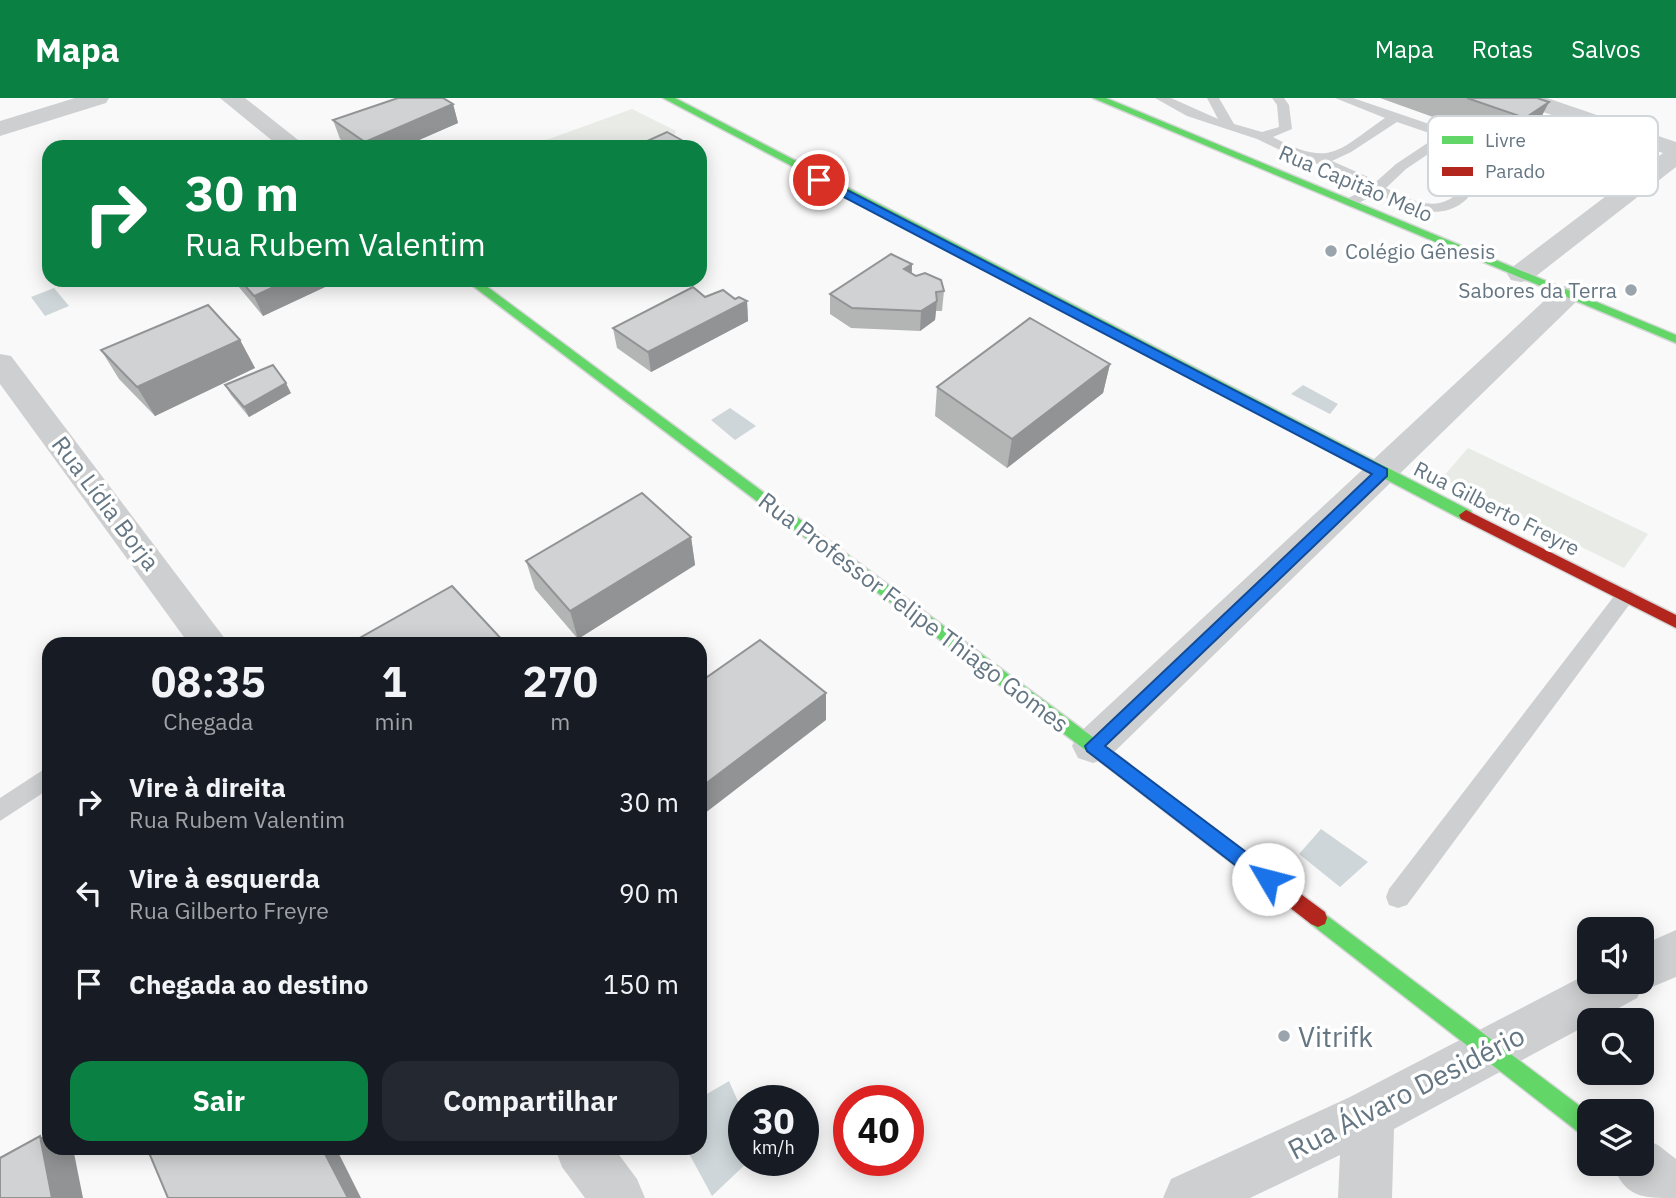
<!DOCTYPE html>
<html lang="pt">
<meta charset="utf-8">
<style>
body{margin:0;font-family:"IBM Plex Sans",sans-serif;background:#242831;color:#f1f3f6;height:100vh;display:flex;flex-direction:column;font-size:26px;white-space:nowrap}
*{box-sizing:border-box;margin:0}
p{font-size:23px;color:#9ea1a6}
.icon{flex:none;width:38px;height:38px;fill:none;stroke:currentColor;stroke-width:2;stroke-linecap:round;stroke-linejoin:round}
.map{position:relative;flex:1;overflow:hidden}
.sheet{position:absolute;left:42px;top:539px;width:665px;height:518px;display:flex;flex-direction:column;background:#171b24;border-radius:21px;box-shadow:0 4px 18px #0003}
.sheet>*{flex:none}
.guide{position:absolute;left:42px;top:42px;width:665px;height:147px;border-radius:21px;box-shadow:0 4px 18px #0003;background:#0b8043;color:#fff;overflow:hidden}
.tools{position:absolute;left:1577px;top:819px;display:grid;gap:14px}
.tools a{display:grid;place-items:center;width:77px;height:77px;border-radius:14px;background:#171b24;box-shadow:0 4px 18px #0003;font-size:35px}
.speed{position:absolute;left:728px;top:987px;display:flex;gap:14px;font-size:35px;font-weight:700;text-align:center}
.speed>*{display:grid;place-content:center;width:91px;height:91px;border-radius:50%;background:#171b24;box-shadow:0 4px 18px #0003;line-height:1}
.speed small{font-size:18px;font-weight:400}
.speed .limit{border:10px solid #d22;background:#fff;color:#111}
.pin{position:absolute;display:grid;place-items:center;width:60px;height:60px;color:#fff;margin:-30px;border:4px solid #fff;border-radius:50%;box-shadow:0 2px 7px #0007}
.me{position:absolute;width:77px;margin:-38px;rotate:307deg;stroke-linejoin:round;filter:drop-shadow(0 0 5px #0008)}
.turn{display:flex;align-items:center;gap:24px;height:147px;padding:0 28px;font-size:32px}
.turn .icon{width:91px;height:91px;stroke-width:2.5}
.turn b{display:block;font-size:49px;line-height:60px}
.eta{display:flex;justify-content:space-evenly;align-items:center;height:119px;text-align:center}
.eta b{font-size:42px;font-weight:700;line-height:49px}
.cta{display:flex;gap:14px;margin-top:auto;padding:14px 28px}
.cta a{flex:1;height:80px;border-radius:21px;background:#0b8043;color:#fff;font-size:28px;font-weight:700;line-height:80px;text-align:center}
.cta a+a{background:#242831;color:#f1f3f6}
ul{padding:0;list-style:none}
li{display:flex;align-items:center;gap:21px;height:91px;padding:0 28px}
li div{flex:1}
li b{display:block;font-size:26px}
li em{font-style:normal}
header{display:flex;align-items:center;gap:42px;box-sizing:border-box;height:98px;padding:0 35px;background:#0b8043;color:#fff}
header strong{font-size:33px}
nav{display:flex;gap:38px;margin-inline-start:auto;font-size:24px}
.map>svg:first-child{display:block}
.green{fill:#e8ebe6}
.water{fill:#ced6d9}
.lines{fill:none;stroke-linecap:round;stroke-linejoin:round}
.fast-casing{stroke:#d5d6d7;stroke-width:3}
.jam-casing{stroke:#d5d6d7;stroke-width:3}
.lane{fill:#cecfd0;fill-rule:evenodd}
.street{fill:#cecfd0;fill-rule:evenodd}
.fast{fill:#63d668;fill-rule:evenodd}
.jam{fill:#b3261e;fill-rule:evenodd}
.wall{fill:#b3b5b5}
.shaded-wall{fill:#929394}
.building{fill:#d0d2d3;stroke:#929394;stroke-width:2}
.route{fill:#1a73e8;stroke:#114b97;stroke-width:2}
.poi-dot{fill:#99a4ac;stroke:#fff;stroke-width:2.5}
.labels{text-anchor:middle;dominant-baseline:central;stroke-width:7;stroke-linejoin:round;paint-order:stroke}
.far-street-label{font-size:21px;fill:#657683;stroke:#fff}
.far-poi-label{font-size:21px;fill:#657683;stroke:#fff;text-anchor:start}
.street-label{font-size:24px;fill:#657683;stroke:#fff}
.near-poi-label{font-size:28px;fill:#657683;stroke:#fff;text-anchor:start}
.near-street-label{font-size:28px;fill:#657683;stroke:#fff}
.key{fill:#fff;stroke:#d1d6da;stroke-width:2}
.key-label{font-size:19px;fill:#657683}
</style>
<header>
<strong>Mapa</strong>
<nav><a>Mapa</a><a>Rotas</a><a>Salvos</a></nav>
</header>
<div class="map">
<svg width="1676" height="1100" viewBox="0 0 1676 1100">
<rect width="100%" height="100%" fill="#f9f9f9"/>
<!-- green -->
<path class="green" d="M632 11 676 33 673 39 650 49H527Z
M1468 350 1648 436 1624 470 1442 380Z"/>
<!-- water -->
<path class="water" d="M54 190 69 208 45 218 31 199Z
M1303 287 1338 306 1330 316 1291 296Z
M730 310 756 328 735 342 711 322Z
M1321 731 1368 764 1340 789 1299 756Z
M729 983 744 1017V1062H750L712 1098 686 1050H700V1000Z"/>
<g class="lines">
<!-- fast casing -->
<g class="fast-casing">
<path id="fast" d="M663 0H675L1471 413 1473 417 1466 422 1461 421Z
M1093 0H1106L1676 237V245Z
M465 182H478L1129 666 1132 671 1129 676 1123 678 1117 676Z
M1318 811 1589 1015V1039L1581 1036 1311 826 1309 820 1311 814Z"/>
</g>
<!-- jam casing -->
<g class="jam-casing">
<path id="jam" d="M1466 412 1676 517V530L1461 421 1459 417Z
M1123 664 1325 814 1327 820 1325 826 1318 829 1311 826 1117 676 1114 671 1117 666Z"/>
</g>
<!-- lane -->
<path class="lane" d="M1155 0H1171L1218 21 1207 0H1219L1234 26 1262 34 1279 29 1277 7 1272 0H1284L1289 7 1292 31 1273 39C1331 70 1337 53 1385 20L1335 0H1353L1476 42 1511 60C1502 75 1491 78 1478 89 1472 94 1468 101 1462 105 1437 124 1401 108 1377 96L1350 109 1343 105 1345 102 1369 89 1315 65 1292 58 1257 41 1187 18ZM1397 24 1438 38 1396 66 1377 83 1332 63 1351 54ZM1449 42 1496 62C1490 72 1480 75 1470 82 1463 87 1458 96 1450 101 1430 113 1404 99 1386 90L1406 71Z
M1625 490 1632 493 1635 498 1632 503 1407 807 1398 810 1389 807 1386 799 1389 791 1618 493Z
M49 668V691L0 723V700Z"/>
<!-- street -->
<path class="street" d="M75 0H109L106 5 0 38V23Z
M220 0H245L307 49H280Z
M1514 0H1547L1676 44V69L1531 182 1521 184 1511 182 1507 176 1511 170 1663 55 1517 5Z
M1568 187 1578 190 1582 196 1578 202 1108 660 1093 665 1078 660 1072 648 1078 636 1558 190Z
M0 256 11 258 229 546H189L0 286Z
M1676 832V879L1640 894 1637 900 1597 922H1589V926L1394 1031 1392 1100H1338L1340 1057 1250 1100H1163L1171 1081 1350 999 1589 875V884H1642V847Z
M1642 1040 1658 1047 1676 1061V1100C1641 1100 1626 1100 1612 1066H1642Z
M555 1050H614L637 1081 645 1100H585L562 1069Z"/>
<!-- fast -->
<use href="#fast" class="fast"/>
<!-- jam -->
<use href="#jam" class="jam"/>
</g>
<!-- wall -->
<path class="wall" d="M1380 0H1537L1549 4 1535 31 1511 47Z
M453 6 458 25 403 49H351L340 41 333 22Z
M912 166V175L944 193 942 213H936L935 222 920 233 851 230 830 216V196Z
M233 182H340L263 218Z
M705 199 747 203 748 223 651 274 617 250 613 230Z
M240 242 255 270 155 318 119 281 101 252Z
M1110 266 1103 295 1007 370 935 318 937 289Z
M225 287 291 295 249 319 231 297Z
M691 439 695 467 578 541 535 491 526 463Z"/>
<!-- shaded-wall -->
<path class="shaded-wall" d="M1549 4 1535 31 1511 47 1525 20Z
M453 6 458 25 403 49H366L365 44Z
M700 54 702 71 700 72Z
M912 166 911 185 904 171Z
M289 182H340L263 218 254 198Z
M747 203 748 223 651 274 648 254Z
M937 203 935 222 920 233 921 213Z
M240 242 255 270 155 318 137 289Z
M1110 266 1103 295 1007 370 1012 341Z
M286 285 291 295 249 319 244 309Z
M691 439 695 467 578 541 570 513Z
M826 595V622L700 719V690Z
M40 1038 49 1043V1050H64L74 1055 83 1100H52Z
M322 1050H336L361 1100H348Z"/>
<!-- building -->
<path class="building" d="M398 0H443L453 6 365 44 333 22Z
M1467 0H1537L1549 4 1525 20Z
M667 34 694 49H634Z
M891 156 912 166 904 171 916 178 925 175 941 182 944 193 936 194 937 203 921 213 852 210 830 196Z
M240 182H289L254 198Z
M693 189 705 199 723 192 735 201 739 199 747 203 648 254 613 230Z
M208 207 240 242 137 289 101 252Z
M1030 220 1110 266 1012 341 937 289Z
M273 267 286 285 244 309 225 287Z
M642 395 691 439 570 513 526 463Z
M452 488 506 546H349Z
M760 542 826 595 700 690V584Z
M40 1038 52 1100H0V1060Z
M147 1050H322L348 1100H168Z"/>
<!-- route -->
<path class="route" d="M815 79H822L1387 371V378L1105 648 1274 775 1277 781 1274 787 1268 790 1261 787 1087 653 1085 648 1372 376 815 84Z"/>
<!-- markers -->
<g class="poi-dot">
<circle cx="1331" cy="153" r="7"/>
<circle cx="1631" cy="192" r="7"/>
<circle cx="1284" cy="938" r="7"/>
</g>
<g class="labels">
<!-- far-street labels -->
<g class="far-street-label">
<text transform="translate(1356 85) rotate(23)">Rua Capitão Melo</text>
<text transform="translate(1497 410) rotate(27)">Rua Gilberto Freyre</text>
</g>
<!-- far-poi labels -->
<g class="far-poi-label">
<text x="1345" y="153">Colégio Gênesis</text>
<text x="1617" y="192" text-anchor="end">Sabores da Terra</text>
</g>
<!-- street labels -->
<g class="street-label">
<text transform="translate(106 405) rotate(53)">Rua Lídia Borja</text>
<text transform="translate(914 514) rotate(37)">Rua Professor Felipe Thiago Gomes</text>
</g>
<!-- near-poi labels -->
<g class="near-poi-label">
<text x="1298" y="938">Vitrifk</text>
</g>
<!-- near-street labels -->
<g class="near-street-label">
<text transform="translate(1406 994) rotate(-27)">Rua Álvaro Desidério</text>
</g>
</g>
<!-- legend -->
<rect x="1428" y="18" width="230" height="80" rx="10" class="key"/>
<rect x="1442" y="38" width="31" height="8" fill="#63d668"/>
<rect x="1442" y="69" width="31" height="9" fill="#b3261e"/>
<g class="key-label">
<text x="1485" y="49">Livre</text>
<text x="1485" y="80">Parado</text>
</g>
</svg>
<div class="tools">
<a><svg class="icon" aria-label="sound" viewBox="0 0 24 24"><path d="M4 9h4l5-4v14l-5-4H4zM17 9q2 3 0 6"/></svg></a>
<a><svg class="icon" aria-label="search" viewBox="0 0 24 24"><circle cx="10" cy="10" r="6"/><path d="M15 15l6 6"/></svg></a>
<a><svg class="icon" aria-label="layers" viewBox="0 0 24 24"><path d="M12 4l9 5-9 5-9-5zM3 14l9 5 9-5"/></svg></a>
</div>
<div class="speed"><div>30<small>km/h</small></div><div class="limit">40</div></div>
<div class="pin" style="left:819px;top:82px;background:#d93025"><svg class="icon" aria-label="arrive" viewBox="0 0 24 24"><path d="M6 21V4h12l-3 4 3 4H6"/></svg></div>
<svg class="me" style="left:1268px;top:781px" viewBox="-20 -20 40 40"><circle r="19" fill="#fff"/><path d="M0-13L10 11 0 6-10 11z" fill="#1a73e8"/></svg>
<div class="guide">
<div class="turn"><svg class="icon" aria-label="right" viewBox="0 0 24 24"><path d="M7 20v-9h11M14 6l5 5-5 5"/></svg><div><b>30 m</b>Rua Rubem Valentim</div></div>
</div>
<section class="sheet">
<div class="eta">
<div><b>08:35</b><p>Chegada</p></div>
<div><b>1</b><p>min</p></div>
<div><b>270</b><p>m</p></div>
</div>
<ul>
<li><svg class="icon" aria-label="right" viewBox="0 0 24 24"><path d="M7 20v-9h11M14 6l5 5-5 5"/></svg><div><b>Vire à direita</b><p>Rua Rubem Valentim</p></div><em>30 m</em></li>
<li><svg class="icon" aria-label="left" viewBox="0 0 24 24"><path d="M17 20v-9H6M10 6l-5 5 5 5"/></svg><div><b>Vire à esquerda</b><p>Rua Gilberto Freyre</p></div><em>90 m</em></li>
<li><svg class="icon" aria-label="arrive" viewBox="0 0 24 24"><path d="M6 21V4h12l-3 4 3 4H6"/></svg><div><b>Chegada ao destino</b></div><em>150 m</em></li>
</ul>
<div class="cta"><a>Sair</a><a>Compartilhar</a></div>
</section>
</div>
